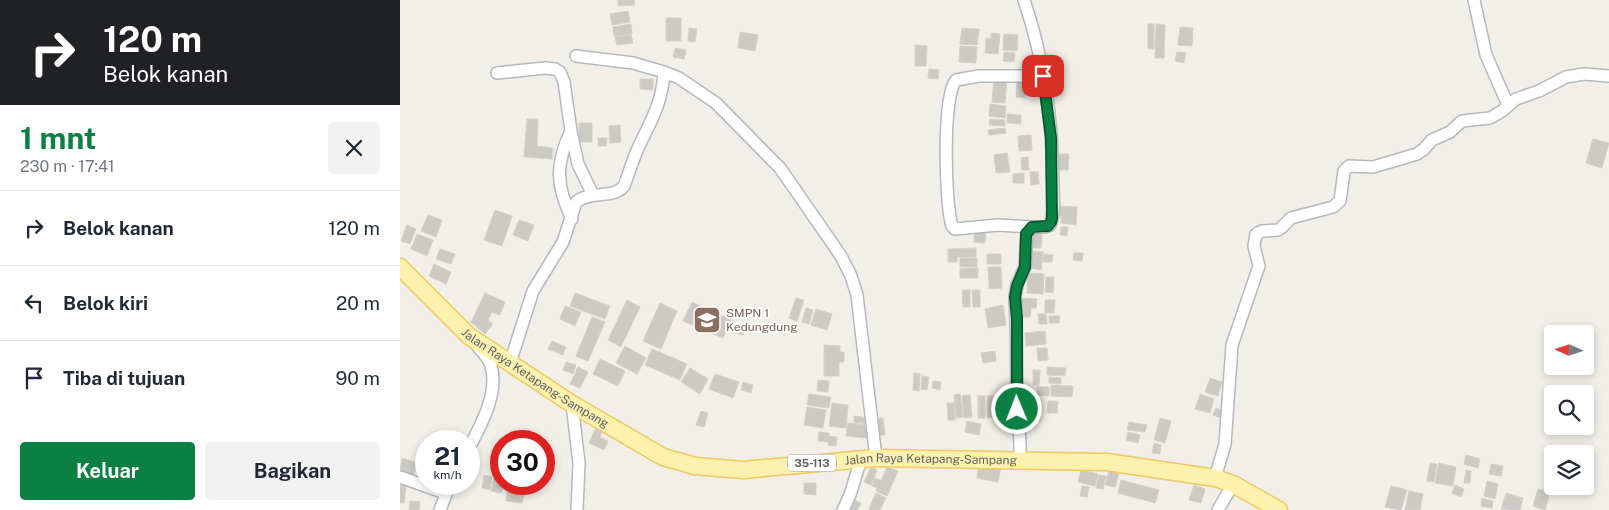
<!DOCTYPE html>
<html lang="id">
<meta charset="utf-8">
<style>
body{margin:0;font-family:"Public Sans",sans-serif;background:#f2f2f3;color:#1f2937;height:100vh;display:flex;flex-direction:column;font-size:19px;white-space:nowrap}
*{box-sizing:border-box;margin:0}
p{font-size:16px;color:#747a83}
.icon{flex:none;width:28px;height:28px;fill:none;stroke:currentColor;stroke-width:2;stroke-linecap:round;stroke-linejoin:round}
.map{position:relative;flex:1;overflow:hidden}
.details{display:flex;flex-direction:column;background:#fff;width:400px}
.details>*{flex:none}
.top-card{background:#202124;color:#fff;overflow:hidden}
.needle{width:32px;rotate:273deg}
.buttons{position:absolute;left:1144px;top:325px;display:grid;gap:10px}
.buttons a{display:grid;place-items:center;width:50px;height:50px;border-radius:5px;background:#fff;box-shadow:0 2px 8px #0003;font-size:25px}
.speed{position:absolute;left:15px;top:430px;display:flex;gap:10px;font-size:25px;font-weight:700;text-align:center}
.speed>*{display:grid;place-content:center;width:65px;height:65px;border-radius:50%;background:#fff;box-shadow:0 2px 8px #0003;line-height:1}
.speed small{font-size:12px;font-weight:400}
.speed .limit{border:8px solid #d22;background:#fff;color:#111}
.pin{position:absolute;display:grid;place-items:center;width:42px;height:42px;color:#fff;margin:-21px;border-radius:10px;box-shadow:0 2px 8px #0006}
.me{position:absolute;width:55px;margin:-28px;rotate:359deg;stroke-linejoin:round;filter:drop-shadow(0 0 4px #0008)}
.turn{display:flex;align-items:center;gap:18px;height:105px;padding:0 20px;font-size:22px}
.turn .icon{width:65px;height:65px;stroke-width:2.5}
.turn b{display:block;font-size:35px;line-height:42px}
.round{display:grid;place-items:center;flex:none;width:52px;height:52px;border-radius:5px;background:#f2f2f3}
.headline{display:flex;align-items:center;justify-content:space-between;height:85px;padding:0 20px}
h1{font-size:30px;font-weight:700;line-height:38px;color:#0b8043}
.action{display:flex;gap:10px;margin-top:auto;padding:10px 20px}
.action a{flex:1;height:58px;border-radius:5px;background:#0b8043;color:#fff;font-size:20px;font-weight:700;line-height:58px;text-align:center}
.action a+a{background:#f2f2f3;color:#1f2937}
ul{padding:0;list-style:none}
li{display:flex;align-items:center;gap:15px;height:75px;padding:0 20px;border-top:1px solid #e0e1e3}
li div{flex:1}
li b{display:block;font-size:19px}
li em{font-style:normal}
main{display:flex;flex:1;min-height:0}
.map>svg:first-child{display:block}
.building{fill:#cccac5;stroke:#d6d1c6}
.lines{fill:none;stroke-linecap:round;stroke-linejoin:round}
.minor-casing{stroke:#b5b8bc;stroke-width:14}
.primary-casing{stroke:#f2c960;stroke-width:19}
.minor{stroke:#fff;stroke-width:11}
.primary{stroke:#fff2af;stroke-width:16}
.route-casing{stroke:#07532c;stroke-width:12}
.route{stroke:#0b8043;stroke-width:9}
.labels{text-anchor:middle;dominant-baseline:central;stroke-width:4;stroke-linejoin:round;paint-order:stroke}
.shield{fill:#fff;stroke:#8f9295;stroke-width:1}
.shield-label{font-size:11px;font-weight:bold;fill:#5f6368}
.education-label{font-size:12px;fill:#785e54;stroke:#fff;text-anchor:start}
.street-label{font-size:12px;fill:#5f6368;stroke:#fff}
</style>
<main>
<section class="details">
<div class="top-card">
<div class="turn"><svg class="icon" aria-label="right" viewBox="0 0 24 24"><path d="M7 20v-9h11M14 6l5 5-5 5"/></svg><div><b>120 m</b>Belok kanan</div></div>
</div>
<div class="headline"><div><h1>1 mnt</h1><p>230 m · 17:41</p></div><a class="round"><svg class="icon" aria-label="close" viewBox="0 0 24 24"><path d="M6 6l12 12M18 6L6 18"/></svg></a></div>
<ul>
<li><svg class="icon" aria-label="right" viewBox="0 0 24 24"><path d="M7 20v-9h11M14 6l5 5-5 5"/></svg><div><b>Belok kanan</b></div><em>120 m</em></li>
<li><svg class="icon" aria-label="left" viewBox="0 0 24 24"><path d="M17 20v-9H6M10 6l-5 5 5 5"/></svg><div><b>Belok kiri</b></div><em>20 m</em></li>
<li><svg class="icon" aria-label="arrive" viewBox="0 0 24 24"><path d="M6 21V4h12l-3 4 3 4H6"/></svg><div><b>Tiba di tujuan</b></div><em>90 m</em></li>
</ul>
<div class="action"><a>Keluar</a><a>Bagikan</a></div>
</section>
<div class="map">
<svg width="1209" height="510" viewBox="0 0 1209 510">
<rect width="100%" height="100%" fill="#f1efe8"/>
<!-- building -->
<path class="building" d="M218 0H234L235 5 218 6Z
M228 11 230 22 212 25 210 14Z
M266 18H281V41H266Z
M231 24 232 34 214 36 213 27Z
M748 24H754V49H748Z
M756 24 765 25 764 58H755Z
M780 27 793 28 792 46 778 45Z
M289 28 297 29 295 42 288 41Z
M562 28 579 29 577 45 560 44Z
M340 32 358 35 355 51 338 48Z
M591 33 600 34 598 54 585 53 586 38 591 39Z
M231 34 233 43 217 45 215 37Z
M604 34 618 35 617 51 603 50Z
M515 45 527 46 526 66H515Z
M560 46 577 47 576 63 559 62Z
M275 48 286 50 284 59 273 57Z
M604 52 615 53 614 62 603 61Z
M777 52 786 53 784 63 775 61Z
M529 69 539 70 538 79 528 78Z
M594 78 607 79 605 103 592 102Z
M240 79H253V90L240 89Z
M617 82 627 83 625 98 616 97Z
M590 104 606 106 605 118 589 116Z
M607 114 621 115V124L607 123Z
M127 119H138L137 146 153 148 152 159 124 157Z
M590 119 605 120V126L589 125Z
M179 123H192V142H179Z
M220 125 221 142 210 143 209 126Z
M605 128 606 133 589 135 588 130Z
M631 135 632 150 619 151 618 136Z
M198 138H207L206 146H198Z
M1193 139 1209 143 1202 168 1186 163Z
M607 153 610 172 596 173 594 155Z
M660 154H669L668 170H659Z
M628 157 629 170H622L621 158Z
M630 172H638L639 184 631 185Z
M624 173V183H613V174Z
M656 206 677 207 676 225 661 223V216H655Z
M95 210 112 216 102 246 84 240Z
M28 215 42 220 36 237 21 231Z
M119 220 134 225 128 241 113 235Z
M7 225 16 229 10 244 1 241Z
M575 227 586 228 585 243 574 242Z
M661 227H668L667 236 660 235Z
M17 234 33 240 27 256 11 249Z
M629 234 642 235 641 248H629Z
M576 248V257H557V262H548V249Z
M40 249 55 254 51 264 36 259Z
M632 251 643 252 641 270 630 268Z
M674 253H683L682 261 673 260Z
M587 254H601V264H587Z
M644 254 653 255 652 262H643Z
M560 258H577V267H560Z
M34 264 51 272 46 284 29 276Z
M588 267H601L602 288 589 289Z
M578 268V278H560V269Z
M628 273 644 274 643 294 627 293Z
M646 277H654L653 293 645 292Z
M562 290H570V307H563Z
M572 290H580V307H573Z
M85 293 105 302 100 315 92 312 88 320 93 324 85 334 71 322Z
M175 293 210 306 205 319 170 306Z
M396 298 404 300 397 321 389 318Z
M620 298 637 299 636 308H631L630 317H618Z
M227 300 240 307 221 347 208 340Z
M645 300H655L654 313H645Z
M292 302 331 320 323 338 283 321Z
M260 303 277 311 261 349 243 341Z
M603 305 606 325 588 328 585 309Z
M165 306 181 312 175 326 160 319Z
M406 308 413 310 409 324 402 322Z
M416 309 432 314 427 330 411 325Z
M638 314H646L647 324H639Z
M649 316H660L659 323H649Z
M192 317 205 322 188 361 176 356Z
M335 325 345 328 343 335 332 332Z
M645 331 646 344 626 346 625 333Z
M152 341 166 347 163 355 148 349Z
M424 345 440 346V352H444V362H439V376H424Z
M225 346 246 358 237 374 216 363Z
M637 348H647L648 360 638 361Z
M252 349 287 364 280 380 245 365Z
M595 351 596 361 583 363 581 353Z
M200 359 225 371 218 386 193 374Z
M166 362 176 365 173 374 163 370Z
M178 367 188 372 180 388 170 384Z
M647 367 666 368 665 376 647 375Z
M290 368 308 379 300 394 281 382Z
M633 370H640L639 385H633Z
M514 373 520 374 519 391 513 390Z
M315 374 339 382 333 398 309 389Z
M522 376 529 377 527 390 521 389Z
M649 377 661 378V384L649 383Z
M810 378 822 382 818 396 805 392Z
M418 380 429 381 428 392 417 391Z
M533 381 541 382 540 390 532 388Z
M343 382 353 385 351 393 341 390Z
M651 385 673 386 672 397 651 396Z
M637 386 649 387V396L637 395Z
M622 392 636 393V399L622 398Z
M409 394 431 397 429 408 407 405Z
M560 394 563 417 556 418 554 395Z
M800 394 814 399 810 413 795 409Z
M570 395 572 417 564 418 562 396Z
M578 396H585V418H578Z
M587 396H594L595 417 587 418Z
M648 401H658L657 413H647Z
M432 403 448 405 446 428 429 426Z
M547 403H554L555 420H548Z
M630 403V420H623V404Z
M631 403H640V421H631Z
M407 407 426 410 423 428 404 425Z
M816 408 827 412 824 419 813 415Z
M301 411 308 413 304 427 296 425Z
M454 416 469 418 468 424 454 422Z
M483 418 485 435 475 436 473 419Z
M760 418 771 421 765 443 754 440Z
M567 421 581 424 579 435 565 432Z
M729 422 747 425 745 432 727 430Z
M448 423 468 425 466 438 446 436Z
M195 429 202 431 200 437 208 441 204 450 189 443Z
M419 432 429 433 428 442 418 441Z
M728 432 740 435 738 443 726 440Z
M429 436 437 437 436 446 428 445Z
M754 443 761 445 760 454 752 453Z
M1066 455 1080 459 1078 468 1064 464Z
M2 458 17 463 13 476 0 472Z
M579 463 601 467 598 482 577 478Z
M1030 463 1037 464 1034 482 1027 481Z
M1039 463 1056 467 1053 486 1035 483Z
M1091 464 1103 466 1101 476 1089 474Z
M471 467 477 470 471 485 464 482Z
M487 467 498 471 487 496 476 491 477 488 472 486 475 478 481 481Z
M681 470 698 474 695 486 678 482Z
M1066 470 1071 471 1070 483H1064Z
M709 471 719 474 715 487 705 485Z
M95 473 101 475V484H104L101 493 91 491Z
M84 475 92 477 90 490 82 488Z
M699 475 706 476 703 489 696 488Z
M721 480 759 490 755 503 718 493Z
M1087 481 1098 484 1095 499 1084 496Z
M404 483H416V495L404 494Z
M123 484H139L137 492 122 489Z
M0 485 6 486 4 503H0Z
M794 485 805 489 801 503 789 500Z
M1055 485 1064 489 1061 497 1052 493Z
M682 486 689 487 687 497 680 496Z
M991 486 1007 490 1001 510 985 507Z
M1138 489 1150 492 1145 510 1133 506Z
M107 491 124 494 122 503 106 501Z
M1009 491 1023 494 1020 510H1005Z
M476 493 486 498 480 510H470L469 509Z
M1106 493 1123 498 1120 510 1101 509Z
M1082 498 1093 501 1092 508 1081 506Z
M454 500 461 503 457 510H449Z
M10 501 20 502 19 510H9Z"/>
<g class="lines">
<!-- minor casing -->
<g class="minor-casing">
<path id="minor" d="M1074 0 1086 55 1108 105
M176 56 233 63 264 72 279 78 316 103 380 168 441 256 451 276 457 295 476 458
M97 73 145 68 155 69 160 72 164 82 171 131 178 164 193 195
M171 131C155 164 156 186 172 219
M632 227 598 225 555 229 552 226C545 204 542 96 556 80L579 76H643
M110 363 133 291 163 242 176 202C191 190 214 199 224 186 229 173 233 159 239 146 252 119 262 103 264 72
M172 404 179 463 177 510
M69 448C81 425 99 393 91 366 89 359 84 353 78 347
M620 460C621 436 617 414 617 390 616 359 617 328 615 297L617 285 625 267 627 231C635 224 642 230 650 225 655 213 653 198 653 186 653 124 644 59 624 0
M0 477 45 493
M815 478 825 444 832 345 859 266 854 246 856 234 862 231 878 230 881 228 891 218 933 207 940 201 944 171 949 166 973 167 1017 154 1024 149 1032 140 1050 132 1062 121 1090 118 1102 111 1116 99 1139 91 1166 77 1184 74 1209 76
M40 510 50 484
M443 510 450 495 461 459
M818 510 833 484"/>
</g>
<!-- primary casing -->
<g class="primary-casing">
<g id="primary">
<path id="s1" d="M0 267 69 336 172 404 263 457 295 466 343 470 476 458 707 462 815 478 833 484 879 510"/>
</g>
</g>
<!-- minor -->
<use href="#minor" class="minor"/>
<!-- primary -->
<use href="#primary" class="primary"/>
</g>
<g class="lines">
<!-- route casing -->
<g class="route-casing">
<path id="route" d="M617 409V319L615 297 617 286 625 267 626 234 632 227 648 226 651 222 652 218 651 138 643 76"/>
</g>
<!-- route -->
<use href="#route" class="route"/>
</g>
<!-- icons -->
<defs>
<g id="school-square" transform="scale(1.4375)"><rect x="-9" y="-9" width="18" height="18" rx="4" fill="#8d6e63" stroke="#fff"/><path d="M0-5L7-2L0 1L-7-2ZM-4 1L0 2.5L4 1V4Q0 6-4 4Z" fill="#fff"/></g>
</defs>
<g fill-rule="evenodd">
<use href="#school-square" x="307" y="320"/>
</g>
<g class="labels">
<!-- shield labels -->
<rect class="shield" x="388" y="454.5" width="48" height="17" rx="4"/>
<g class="shield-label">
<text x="412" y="463">35-113</text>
</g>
<!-- education labels -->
<g class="education-label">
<text x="326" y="313">SMPN 1<tspan x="326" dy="14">Kedungdung</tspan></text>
</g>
<!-- street labels -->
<g class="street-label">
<text stroke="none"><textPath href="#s1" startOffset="176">Jalan Raya Ketapang-Sampang</textPath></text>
<text stroke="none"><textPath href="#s1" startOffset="596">Jalan Raya Ketapang-Sampang</textPath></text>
</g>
</g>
</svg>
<div class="buttons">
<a><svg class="needle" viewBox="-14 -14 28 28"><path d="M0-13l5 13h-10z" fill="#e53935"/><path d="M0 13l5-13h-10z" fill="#747a83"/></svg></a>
<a><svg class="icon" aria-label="search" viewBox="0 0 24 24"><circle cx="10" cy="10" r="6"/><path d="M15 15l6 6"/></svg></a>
<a><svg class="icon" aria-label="layers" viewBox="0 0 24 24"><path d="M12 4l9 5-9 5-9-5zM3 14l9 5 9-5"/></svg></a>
</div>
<div class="speed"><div>21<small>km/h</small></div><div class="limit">30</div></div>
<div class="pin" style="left:643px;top:76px;background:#d93025"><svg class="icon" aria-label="arrive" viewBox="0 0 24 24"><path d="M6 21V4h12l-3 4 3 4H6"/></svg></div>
<svg class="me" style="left:617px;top:409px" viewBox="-20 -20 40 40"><circle r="17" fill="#0b8043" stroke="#fff" stroke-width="3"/><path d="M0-11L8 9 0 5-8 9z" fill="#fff"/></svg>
</div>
</main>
